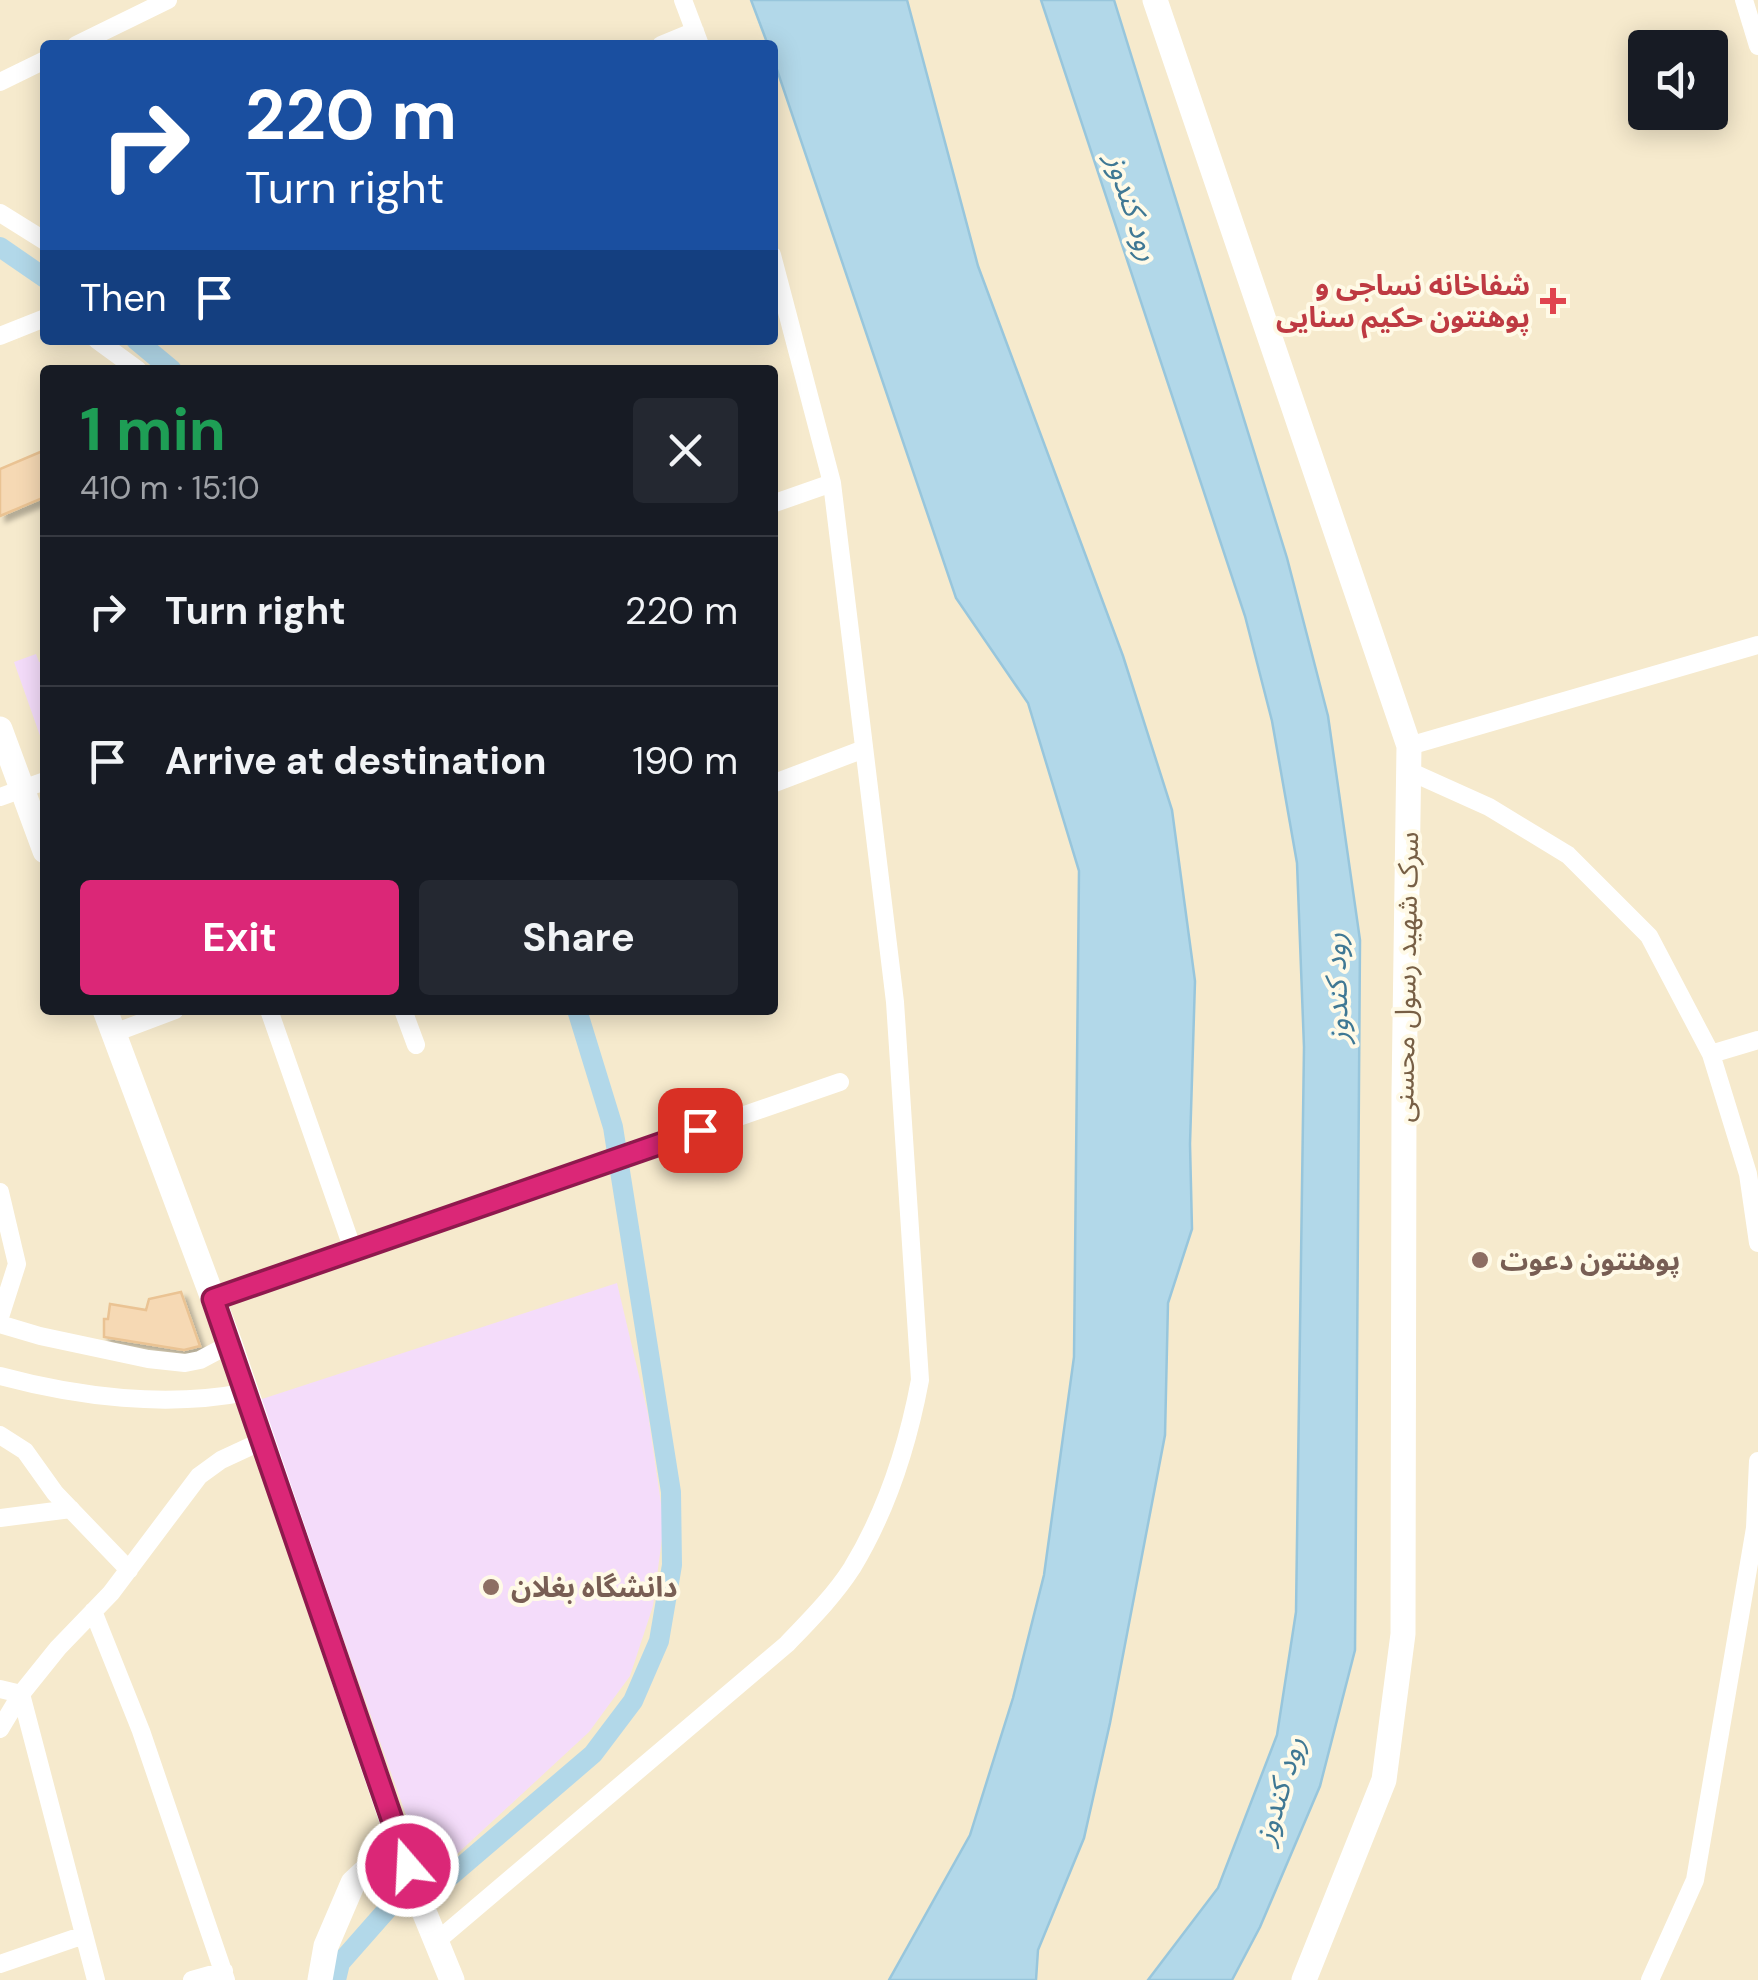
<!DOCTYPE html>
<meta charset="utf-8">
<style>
body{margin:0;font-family:"DM Sans","Noto Sans Arabic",sans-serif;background:#242831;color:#f1f3f6;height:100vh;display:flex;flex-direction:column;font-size:38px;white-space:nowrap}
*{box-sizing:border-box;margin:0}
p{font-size:32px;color:#9ea1a6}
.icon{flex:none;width:55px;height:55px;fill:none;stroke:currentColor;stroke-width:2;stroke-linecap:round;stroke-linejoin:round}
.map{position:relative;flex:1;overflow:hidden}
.panel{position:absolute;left:40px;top:365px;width:738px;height:650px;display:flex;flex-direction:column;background:#171b24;border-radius:10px;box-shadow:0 5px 25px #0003}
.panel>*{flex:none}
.hud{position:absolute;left:40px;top:40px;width:738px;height:305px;border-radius:10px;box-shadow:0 5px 25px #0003;background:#1a4fa0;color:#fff;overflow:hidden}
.fabs{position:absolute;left:1628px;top:30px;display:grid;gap:20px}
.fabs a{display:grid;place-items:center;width:100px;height:100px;border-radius:10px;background:#171b24;box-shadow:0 5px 25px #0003;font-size:50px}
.pin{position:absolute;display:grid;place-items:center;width:85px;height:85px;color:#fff;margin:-42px;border-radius:20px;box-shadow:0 5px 15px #0006}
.me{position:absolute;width:110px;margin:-55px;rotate:341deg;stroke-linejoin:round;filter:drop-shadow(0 0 8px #0008)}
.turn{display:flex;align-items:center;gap:35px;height:210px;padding:0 40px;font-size:45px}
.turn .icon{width:130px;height:130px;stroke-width:2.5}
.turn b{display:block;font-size:70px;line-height:85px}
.then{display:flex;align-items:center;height:95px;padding:0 40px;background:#0003;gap:20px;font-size:38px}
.round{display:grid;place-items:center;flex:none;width:105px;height:105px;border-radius:10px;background:#242831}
.summary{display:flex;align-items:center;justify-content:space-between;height:170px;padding:0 40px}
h1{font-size:60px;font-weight:700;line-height:75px;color:#1e9e55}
.action{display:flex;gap:20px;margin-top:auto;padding:20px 40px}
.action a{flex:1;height:115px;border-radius:10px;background:#db2777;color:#fff;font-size:40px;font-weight:700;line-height:115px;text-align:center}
.action a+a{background:#242831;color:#f1f3f6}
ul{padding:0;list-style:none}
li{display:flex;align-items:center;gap:30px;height:150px;padding:0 40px;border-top:2px solid #363941}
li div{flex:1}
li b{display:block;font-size:38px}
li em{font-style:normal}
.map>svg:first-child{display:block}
.residential{fill:#f6eacd;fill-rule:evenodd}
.education{fill:#f4dcfa}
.water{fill:#b2d8e9;stroke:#98c6dc;stroke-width:2.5}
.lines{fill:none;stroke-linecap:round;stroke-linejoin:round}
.canal{stroke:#b2d8e9;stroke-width:20}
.building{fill:#f6d9b4;stroke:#eac393;stroke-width:2.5;filter:url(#shadow)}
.street{stroke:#fff;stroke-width:18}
.secondary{stroke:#fff;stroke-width:25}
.route-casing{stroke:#8e194d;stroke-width:25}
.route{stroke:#db2777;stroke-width:18}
.health-dot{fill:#e0444e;stroke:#fffae7;stroke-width:4}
.education-dot{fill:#8d6e63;stroke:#fffae7;stroke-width:4}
.labels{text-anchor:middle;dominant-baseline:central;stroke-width:8;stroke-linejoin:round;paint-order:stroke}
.health-label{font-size:28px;font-weight:bold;fill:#be3a42;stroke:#fffae7;text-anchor:end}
.street-label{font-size:28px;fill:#775f45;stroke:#fffae7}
.education-label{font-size:28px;font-weight:bold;fill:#785e54;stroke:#fffae7;text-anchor:start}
.water-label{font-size:30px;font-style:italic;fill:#3f7894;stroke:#fffae7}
</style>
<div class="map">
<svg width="1758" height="1980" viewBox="0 0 1758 1980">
<defs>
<filter id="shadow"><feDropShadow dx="5.5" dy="5.5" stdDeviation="2.5" flood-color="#0004"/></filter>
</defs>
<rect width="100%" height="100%" fill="#fef7df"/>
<!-- residential -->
<path class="residential" d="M0 0H1758V1980H0ZM45 45H772V340H45ZM1645 48H1710V112H1645ZM45 370H772V1010H45Z"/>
<!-- education -->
<path class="education" d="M36 654 39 662 45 661V750L14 662Z
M617 1283 648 1414 664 1524 653 1606 630 1676 589 1732 429 1880 259 1400Z"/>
<!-- water -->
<path class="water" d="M751 0H907L978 266 1123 656 1172 810 1195 981 1190 1144 1192 1229 1168 1303 1165 1435 1110 1723 1084 1838 1038 1950 1036 1980H889L970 1835 1013 1698 1044 1575 1074 1357 1079 871 1028 703 956 598 773 58 772 45H768Z
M1041 0H1114L1287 558 1328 716 1360 940 1355 1650 1320 1786 1260 1927 1232 1980H1148L1218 1888 1277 1735 1296 1612 1304 1047 1297 863 1272 721 1245 616Z"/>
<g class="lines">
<!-- canal -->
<path class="canal" d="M0 247 45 278
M136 340 172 370
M433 1891 593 1754 633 1701 659 1641 672 1565 671 1492 613 1127 577 1010
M336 1980 340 1963 392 1904"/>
</g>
<!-- building -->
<path class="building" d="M45 450V497L0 516V469Z
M181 1292 200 1346 184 1350 104 1337V1319H108L110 1304 146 1310 149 1299Z"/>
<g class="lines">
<!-- street -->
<path class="street" d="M683 0 700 45
M1744 0 1758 46
M76 45 168 0
M661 45 695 31
M0 82 45 60
M0 213 45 241
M772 255 832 483 772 504
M0 336 45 318
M97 340 138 370
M1409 746 1758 645
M1409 771 1489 807 1568 855 1649 936 1711 1054 1748 1174 1758 1243
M772 784 864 749
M0 797 45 781
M269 1010 353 1250
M403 1010 416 1045
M114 1033 175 1010
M1711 1054 1758 1040
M0 1192 17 1264 0 1317
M213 1299 840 1082
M0 1324 40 1336 148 1359 185 1363 200 1360 230 1344
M0 1376C78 1397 167 1408 247 1392
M0 1435 25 1451 55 1493 129 1570
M0 1518 71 1509
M93 1611 141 1731 226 1980
M0 1689 21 1694 96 1980
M0 1729 21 1694 58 1648 111 1593 199 1476 221 1460 264 1440
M437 1941 787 1644C810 1620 834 1596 852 1568 886 1512 908 1444 920 1380L895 1002 832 483
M0 1964 84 1935
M192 1980 224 1971
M1650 1980 1695 1880 1755 1528 1758 1461"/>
<!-- secondary -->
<path class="secondary" d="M1155 0 1409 746 1404 1093 1403 1634 1384 1780 1304 1980
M0 729 45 851
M105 1010 230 1344 416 1892 452 1980
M320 1980 326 1946 353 1883 399 1840"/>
</g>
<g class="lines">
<!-- route casing -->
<g class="route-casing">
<path id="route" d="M408 1866 213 1299 700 1130"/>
</g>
<!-- route -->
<use href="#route" class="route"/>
</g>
<!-- markers -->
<path class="health-dot" d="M1548 286h10v10h10v10h-10v10h-10v-10h-10v-10h10z"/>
<g class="education-dot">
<circle cx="1480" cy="1260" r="10"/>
<circle cx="491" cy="1587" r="10"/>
</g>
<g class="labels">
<!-- health labels -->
<g class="health-label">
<text x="1530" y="285">شفاخانه نساجی و<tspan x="1530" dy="32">پوهنتون حکیم سنایی</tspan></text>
</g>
<!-- street labels -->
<g class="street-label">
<text transform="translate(1406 977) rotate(-89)">سرک شهید رسول محسنی</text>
</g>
<!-- education labels -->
<g class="education-label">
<text x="1500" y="1260">پوهنتون دعوت</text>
<text x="511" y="1587">دانشگاه بغلان</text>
</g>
<!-- water labels -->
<g class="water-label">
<text transform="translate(1133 207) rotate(72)">رود کندوز</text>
<text transform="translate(1336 988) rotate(-92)">رود کندوز</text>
<text transform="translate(1279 1790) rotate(-73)">رود کندوز</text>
</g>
</g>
</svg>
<div class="fabs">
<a><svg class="icon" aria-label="sound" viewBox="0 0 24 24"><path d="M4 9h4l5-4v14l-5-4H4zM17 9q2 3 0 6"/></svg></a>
</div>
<div class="pin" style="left:700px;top:1130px;background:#d93025"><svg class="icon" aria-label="arrive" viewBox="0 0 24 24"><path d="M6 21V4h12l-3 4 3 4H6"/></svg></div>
<svg class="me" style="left:408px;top:1866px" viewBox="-20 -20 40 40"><circle r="17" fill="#db2777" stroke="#fff" stroke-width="3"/><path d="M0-11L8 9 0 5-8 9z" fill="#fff"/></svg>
<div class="hud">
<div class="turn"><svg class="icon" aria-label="right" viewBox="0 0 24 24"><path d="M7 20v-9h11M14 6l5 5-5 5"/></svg><div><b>220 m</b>Turn right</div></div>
<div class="then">Then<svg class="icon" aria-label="arrive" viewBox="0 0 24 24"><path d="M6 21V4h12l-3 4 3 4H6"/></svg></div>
</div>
<section class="panel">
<div class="summary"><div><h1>1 min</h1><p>410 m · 15:10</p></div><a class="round"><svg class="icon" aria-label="close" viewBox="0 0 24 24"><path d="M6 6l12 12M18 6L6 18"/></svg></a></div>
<ul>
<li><svg class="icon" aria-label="right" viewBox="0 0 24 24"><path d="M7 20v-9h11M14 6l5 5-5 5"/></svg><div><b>Turn right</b></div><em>220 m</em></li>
<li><svg class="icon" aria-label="arrive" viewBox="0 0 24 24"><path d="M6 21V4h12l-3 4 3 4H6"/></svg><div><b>Arrive at destination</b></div><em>190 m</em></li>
</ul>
<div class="action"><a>Exit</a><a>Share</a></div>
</section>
</div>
